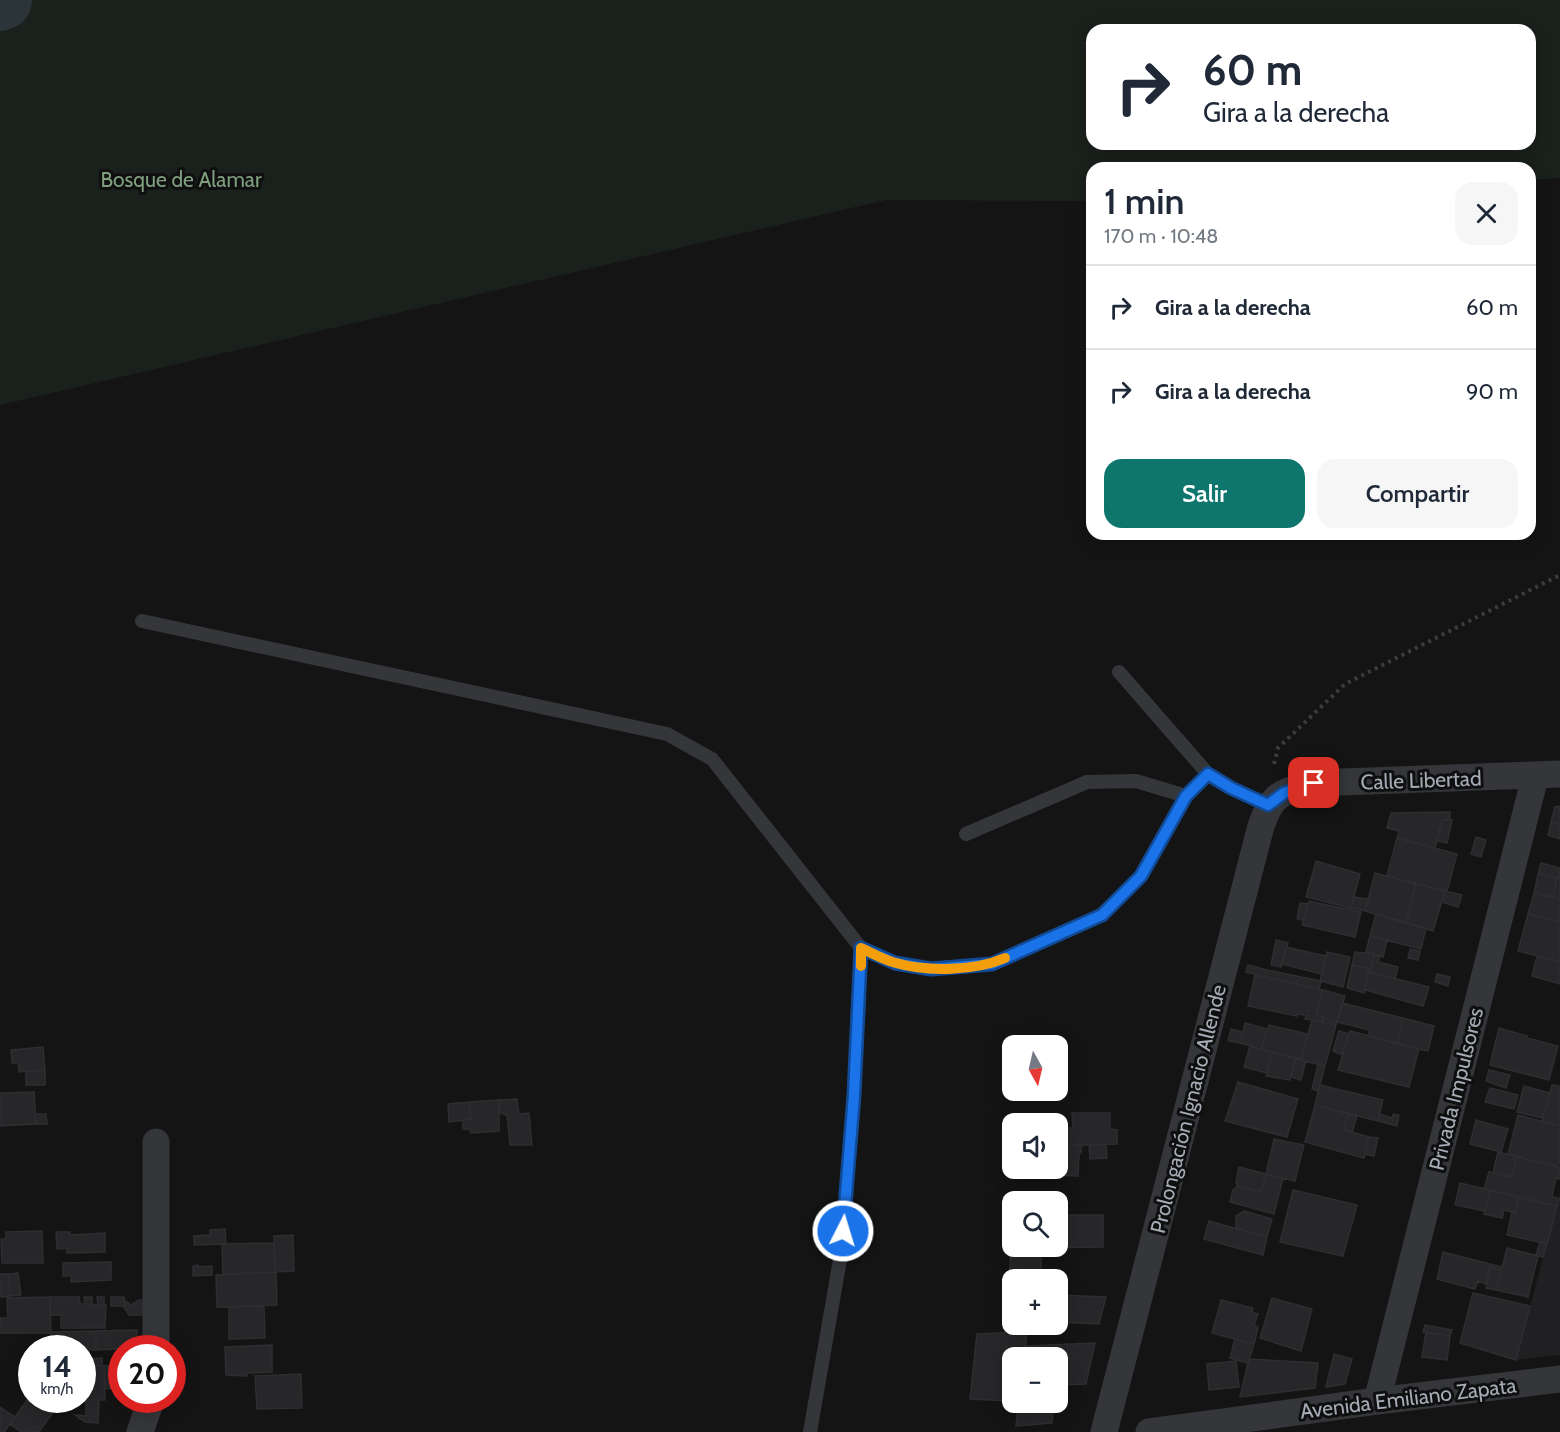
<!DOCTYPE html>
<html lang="es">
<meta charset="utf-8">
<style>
body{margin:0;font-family:Cabin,sans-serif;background:#f6f6f7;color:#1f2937;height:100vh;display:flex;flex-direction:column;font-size:22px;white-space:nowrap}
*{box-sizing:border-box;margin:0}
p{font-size:20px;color:#747a83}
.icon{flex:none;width:33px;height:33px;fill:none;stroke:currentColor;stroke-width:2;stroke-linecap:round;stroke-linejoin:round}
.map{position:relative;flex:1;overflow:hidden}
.sheet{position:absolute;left:1086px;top:162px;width:450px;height:378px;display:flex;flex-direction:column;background:#fff;border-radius:18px;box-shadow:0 3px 15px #0003}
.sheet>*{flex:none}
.banner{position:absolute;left:1086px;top:24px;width:450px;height:126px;border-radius:18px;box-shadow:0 3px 15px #0003;background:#fff;color:#1f2937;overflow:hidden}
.needle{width:39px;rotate:172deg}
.fabs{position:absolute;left:1002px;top:1035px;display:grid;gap:12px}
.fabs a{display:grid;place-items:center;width:66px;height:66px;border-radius:12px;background:#fff;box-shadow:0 3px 15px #0003;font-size:30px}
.speed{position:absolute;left:18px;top:1335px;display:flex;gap:12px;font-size:30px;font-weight:700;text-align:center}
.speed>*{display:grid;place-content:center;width:78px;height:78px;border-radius:50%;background:#fff;box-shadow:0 3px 15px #0003;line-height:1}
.speed small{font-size:15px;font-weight:400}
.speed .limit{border:9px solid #d22;background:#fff;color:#111}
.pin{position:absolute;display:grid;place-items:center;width:51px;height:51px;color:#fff;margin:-26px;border-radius:12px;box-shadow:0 3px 9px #0006}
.me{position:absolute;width:66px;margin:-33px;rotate:5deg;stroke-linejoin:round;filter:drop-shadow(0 0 4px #0008)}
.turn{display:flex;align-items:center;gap:21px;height:126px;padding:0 18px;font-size:27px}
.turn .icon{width:78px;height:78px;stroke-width:2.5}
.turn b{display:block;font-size:42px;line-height:51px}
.round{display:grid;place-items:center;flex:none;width:63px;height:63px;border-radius:18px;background:#f6f6f7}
.headline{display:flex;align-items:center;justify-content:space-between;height:102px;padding:0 18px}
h1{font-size:36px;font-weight:600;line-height:45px}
.action{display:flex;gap:12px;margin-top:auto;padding:12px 18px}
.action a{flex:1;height:69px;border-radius:18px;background:#0f766e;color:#fff;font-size:24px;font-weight:600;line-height:69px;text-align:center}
.action a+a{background:#f6f6f7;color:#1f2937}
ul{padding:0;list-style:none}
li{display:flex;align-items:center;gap:18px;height:84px;padding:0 18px;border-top:2px solid #e0e1e3}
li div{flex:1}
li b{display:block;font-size:22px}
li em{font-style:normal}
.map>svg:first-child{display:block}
.built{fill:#202022}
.green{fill:#1a201b;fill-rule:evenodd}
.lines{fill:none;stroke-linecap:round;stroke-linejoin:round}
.river{stroke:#2b3439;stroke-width:60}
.building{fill:#272729;stroke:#2e2e31;stroke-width:1.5}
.path{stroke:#3b3d41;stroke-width:4;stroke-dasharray:3 4.5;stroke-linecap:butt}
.lane{stroke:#35363a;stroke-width:14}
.street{stroke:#35363a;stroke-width:27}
.route-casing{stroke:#114b97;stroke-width:15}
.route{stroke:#1a73e8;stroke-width:10}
.slow{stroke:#f59e0b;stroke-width:10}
.labels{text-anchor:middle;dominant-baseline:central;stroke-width:6;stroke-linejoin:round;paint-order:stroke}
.park-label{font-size:21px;fill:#7f9f7e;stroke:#0f0f10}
.street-label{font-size:21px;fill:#a6acb5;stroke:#0f0f10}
</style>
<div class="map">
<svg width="1560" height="1432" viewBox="0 0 1560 1432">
<rect width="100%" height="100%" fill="#141415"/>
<!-- built -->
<path class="built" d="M1560 1193V1355L1516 1360Z"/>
<!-- green -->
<path class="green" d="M0 0H1560V178L1530 180V168H1092V201L886 200 0 405ZM1092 30H1530V144H1092Z"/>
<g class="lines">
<!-- river -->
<path class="river" d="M0 1 2 0"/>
</g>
<!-- building -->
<path class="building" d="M1560 806V824L1551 822 1555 807Z
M1450 812V819L1442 820 1435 848 1397 838 1399 831 1387 828 1391 813Z
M1442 820H1452L1447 843 1437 841Z
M1551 822 1560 824V839L1548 835Z
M1476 837 1486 840 1481 857 1471 854Z
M1397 838 1457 854 1447 891 1387 876Z
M1316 861 1360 874 1351 908 1306 897Z
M1541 863 1560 868 1559 879 1538 874Z
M1375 873 1416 884 1406 923 1365 911Z
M1538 874 1557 878 1553 897 1534 893Z
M1557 878 1560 879V899L1553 897Z
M1416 884 1445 891 1433 931 1406 923Z
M1445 891 1462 895 1458 907 1442 902Z
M1534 893 1560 899V922L1528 914Z
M1354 897 1369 899 1365 911 1351 908Z
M1309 901 1361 912 1355 937 1302 925Z
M1300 903 1308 904 1303 920 1297 919Z
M1376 914 1426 928 1421 949 1370 936Z
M1528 914 1560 922V962L1518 951Z
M1370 936 1387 940 1383 957 1366 952Z
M1276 940 1288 943 1281 967 1271 965Z
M1286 947 1326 956 1322 974 1282 964Z
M1410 949 1420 951 1418 960 1408 958Z
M1327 952 1350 957 1343 987 1320 981Z
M1355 952 1374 954 1371 969 1352 965Z
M1374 954 1380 956 1378 962 1398 967 1395 979 1370 972Z
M1537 957 1560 962V984L1532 976Z
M1248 965 1267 970 1265 977 1246 972Z
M1352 965 1371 969 1368 972 1364 993 1347 988Z
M1267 970 1320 981 1321 982 1319 989 1265 977Z
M1368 972 1429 987 1423 1006 1365 990Z
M1437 974 1450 977 1448 986 1435 982Z
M1255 975 1323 990 1316 1014 1324 1017 1322 1022 1305 1019 1307 1011H1304V1015L1297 1014V1016L1248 1006Z
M1323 990 1345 996 1336 1025 1322 1022 1324 1017 1316 1014Z
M1342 1003 1403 1018 1397 1044 1368 1036 1370 1030 1337 1022Z
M1403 1018 1434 1026 1428 1051 1397 1044Z
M1312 1020 1336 1025 1325 1066 1301 1060Z
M1245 1023 1267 1029 1261 1049 1240 1043Z
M1269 1025 1308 1034 1301 1060 1261 1049Z
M1499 1028 1527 1036V1038L1558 1046 1549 1080 1490 1065Z
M1231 1029 1243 1032 1240 1043 1228 1041Z
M1339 1031 1349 1034 1342 1055 1333 1051Z
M1350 1031 1419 1049 1409 1087 1338 1070Z
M1250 1046 1272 1052 1267 1073 1244 1067Z
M43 1047 45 1070 19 1072 18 1063H12L11 1050Z
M1272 1052 1296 1058 1290 1080 1266 1076Z
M1296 1058 1306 1061 1301 1080 1291 1077Z
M1318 1065 1325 1066 1318 1091 1312 1089Z
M45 1070V1085H26V1072Z
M1489 1070 1510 1075 1506 1088 1486 1081Z
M1238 1082 1298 1099 1287 1137 1225 1121Z
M1320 1085 1383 1100 1378 1121 1315 1105Z
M1552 1085 1560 1086V1126L1542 1122Z
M1524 1086 1550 1093 1543 1118 1517 1112Z
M1490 1088 1518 1095 1514 1109 1485 1102Z
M34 1092 36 1124 0 1126V1093Z
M517 1099 519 1114 529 1113 532 1145H510L507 1115 500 1113 499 1100Z
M499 1100V1131L471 1133 470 1129H463V1119H471L469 1102Z
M469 1102 471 1119 449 1122 448 1104Z
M1315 1105 1348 1114 1344 1130 1369 1137 1364 1158 1305 1142Z
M1072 1113H1110V1129L1117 1130V1144L1059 1146V1128H1073Z
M35 1114H46L47 1124H36Z
M1348 1114 1357 1116 1352 1132 1344 1130Z
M1380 1114 1392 1118 1393 1114 1399 1115 1397 1126 1378 1121Z
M1518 1115 1560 1126V1159L1558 1167 1508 1154Z
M1476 1120 1508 1129 1501 1152 1470 1144Z
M1369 1137 1378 1138 1374 1156 1365 1154Z
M1274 1139 1304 1145 1295 1181 1266 1174Z
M1082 1145 1081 1153H1079L1078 1176 1048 1175V1168H1058V1146Z
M1089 1145H1106L1107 1158 1090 1159Z
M1498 1152 1517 1157 1512 1177 1493 1173Z
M1517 1157 1560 1167V1179L1556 1178 1552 1196 1559 1199 1557 1206 1484 1189 1489 1172 1512 1177Z
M1239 1167 1266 1174 1261 1192 1237 1186 1236 1182Z
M1266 1174 1283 1178 1274 1214 1230 1202 1233 1190 1238 1186 1261 1192Z
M1460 1183 1490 1190 1485 1211 1455 1205Z
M1293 1190 1357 1205 1343 1256 1280 1242Z
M1490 1190 1519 1197 1515 1213 1504 1210 1502 1218 1484 1214Z
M1519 1197 1557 1206 1547 1244 1507 1235 1512 1212 1515 1213Z
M1244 1211 1272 1219 1267 1237 1236 1228V1216Z
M1058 1215H1103V1247L1017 1248V1246H1058Z
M1209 1221 1267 1237 1263 1255 1204 1239Z
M225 1229 226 1244 194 1245V1236L210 1235V1230Z
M42 1231 43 1263H2L1 1239H6V1232Z
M56 1232H70V1235L105 1233V1252L67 1253V1248L57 1249Z
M293 1235 294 1271 275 1272 274 1236Z
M1540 1242 1547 1244 1543 1257 1536 1255Z
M274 1243 275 1272 223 1274 222 1244Z
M1011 1248H1041V1280H1012V1284H1009Z
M1507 1248 1538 1256 1528 1297 1496 1290Z
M1443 1252 1502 1267 1501 1270 1490 1267 1486 1284 1478 1281 1475 1289 1437 1279Z
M111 1262V1280L71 1282V1276H63V1263Z
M198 1265V1267L212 1266V1275L193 1276V1266Z
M1490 1267 1501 1270 1496 1290 1486 1288Z
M276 1272 277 1305 217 1307 216 1275Z
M18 1273 21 1295 10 1296 9 1274Z
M0 1274H9L10 1296 0 1297Z
M1473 1293 1530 1306 1516 1360 1460 1343Z
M1058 1295 1106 1297 1099 1324 1058 1322Z
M50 1297 51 1333H0V1318H8L7 1298Z
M50 1297H79L80 1304H85L84 1297H92V1304L98 1305 97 1297H104V1305H106L105 1328H61V1315H50Z
M111 1297H124L125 1306H111Z
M1272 1298 1312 1309 1301 1351 1260 1338Z
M124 1300 131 1305 139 1300H149L150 1315H129L123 1306H125Z
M1221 1300 1253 1308 1252 1312 1258 1314 1254 1325 1258 1327 1254 1344 1212 1333Z
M264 1306 265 1338 229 1339V1307Z
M1425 1325 1452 1330 1450 1336 1423 1332Z
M137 1330V1348L96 1350V1331Z
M96 1331V1350L52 1348 51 1332Z
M1027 1332 1024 1358H1012V1401L970 1399 977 1334Z
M1426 1332 1450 1336 1447 1360 1422 1357Z
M1235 1339 1254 1344 1248 1363 1230 1358Z
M1095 1343 1086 1384 1058 1385V1358H1024L1025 1346Z
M272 1345V1372L247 1373V1376L226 1375 225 1347Z
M1334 1354 1352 1359 1345 1384 1326 1387Z
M102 1358V1366H85V1359Z
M1249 1359 1318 1363 1315 1388 1240 1397Z
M1236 1361 1239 1387 1209 1390 1207 1364Z
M122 1365V1387L104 1389V1366Z
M82 1366H104L105 1400H64L59 1404 52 1400H82Z
M301 1374 302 1408 257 1409 255 1376Z
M32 1393V1400H52L59 1404 39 1432H21L10 1424Z
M86 1400H99L98 1423 85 1422 75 1415 86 1416Z
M1019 1402H1054L1052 1423 1016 1426Z
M0 1407 15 1417 4 1432H0Z"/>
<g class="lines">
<!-- path -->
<path class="path" d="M1274 764 1278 748 1345 684 1560 575"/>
<!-- lane -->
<path class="lane" d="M142 621 667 734 712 759 861 948 895 963 931 969 992 964 1102 915 1141 876 1186 796 1208 774
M1119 672 1208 774 1231 788 1268 805
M966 834 1087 782 1136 781 1186 796
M810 1432 841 1254 854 1095 861 948"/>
<!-- street -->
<path class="street" d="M156 1348V1142
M1377 1401 1535 777
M140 1432 151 1400
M1104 1432 1261 826C1273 792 1281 793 1314 783L1560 774
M1149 1432 1377 1401 1560 1379"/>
</g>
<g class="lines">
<!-- route casing -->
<g class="route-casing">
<path id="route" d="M843 1231 854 1095 861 948 895 963 931 969 992 964 1102 915 1141 876 1186 796 1208 774 1231 788 1268 805 1284 793 1314 783"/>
</g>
<!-- route -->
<use href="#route" class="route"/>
<!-- slow -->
<path class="slow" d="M861 966V948C872 953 884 960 896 963 927 972 975 971 1005 958"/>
</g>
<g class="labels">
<!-- park labels -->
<g class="park-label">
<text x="181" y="179">Bosque de Alamar</text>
</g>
<!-- street labels -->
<g class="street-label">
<text transform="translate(1421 780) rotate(-2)">Calle Libertad</text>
<text transform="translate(1456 1089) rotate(-76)">Privada Impulsores</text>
<text transform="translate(1188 1109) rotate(-76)">Prolongación Ignacio Allende</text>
<text transform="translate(1408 1398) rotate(-7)">Avenida Emiliano Zapata</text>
</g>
</g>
</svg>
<div class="fabs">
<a><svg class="needle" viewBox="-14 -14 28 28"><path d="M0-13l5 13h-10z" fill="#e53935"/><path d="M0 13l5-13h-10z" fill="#747a83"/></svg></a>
<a><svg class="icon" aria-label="sound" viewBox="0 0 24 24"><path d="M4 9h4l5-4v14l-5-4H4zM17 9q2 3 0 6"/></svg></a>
<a><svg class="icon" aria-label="search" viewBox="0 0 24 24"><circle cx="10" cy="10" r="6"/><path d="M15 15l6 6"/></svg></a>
<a>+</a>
<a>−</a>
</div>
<div class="speed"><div>14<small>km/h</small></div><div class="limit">20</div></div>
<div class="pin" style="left:1314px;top:783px;background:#d93025"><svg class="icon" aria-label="arrive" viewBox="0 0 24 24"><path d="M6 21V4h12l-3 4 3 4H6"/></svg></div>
<svg class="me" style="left:843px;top:1231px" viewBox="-20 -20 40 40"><circle r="17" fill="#1a73e8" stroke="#fff" stroke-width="3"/><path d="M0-11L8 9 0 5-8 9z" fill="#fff"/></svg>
<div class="banner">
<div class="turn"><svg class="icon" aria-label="right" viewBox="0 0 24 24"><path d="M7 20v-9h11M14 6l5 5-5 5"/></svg><div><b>60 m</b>Gira a la derecha</div></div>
</div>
<section class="sheet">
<div class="headline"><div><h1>1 min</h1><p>170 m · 10:48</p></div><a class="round"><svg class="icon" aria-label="close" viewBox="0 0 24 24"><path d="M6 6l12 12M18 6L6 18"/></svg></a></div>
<ul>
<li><svg class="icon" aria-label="right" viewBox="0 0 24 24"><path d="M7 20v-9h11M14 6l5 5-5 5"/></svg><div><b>Gira a la derecha</b></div><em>60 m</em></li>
<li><svg class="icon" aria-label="right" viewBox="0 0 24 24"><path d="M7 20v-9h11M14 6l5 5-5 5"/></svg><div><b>Gira a la derecha</b></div><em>90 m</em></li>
</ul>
<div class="action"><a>Salir</a><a>Compartir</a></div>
</section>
</div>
